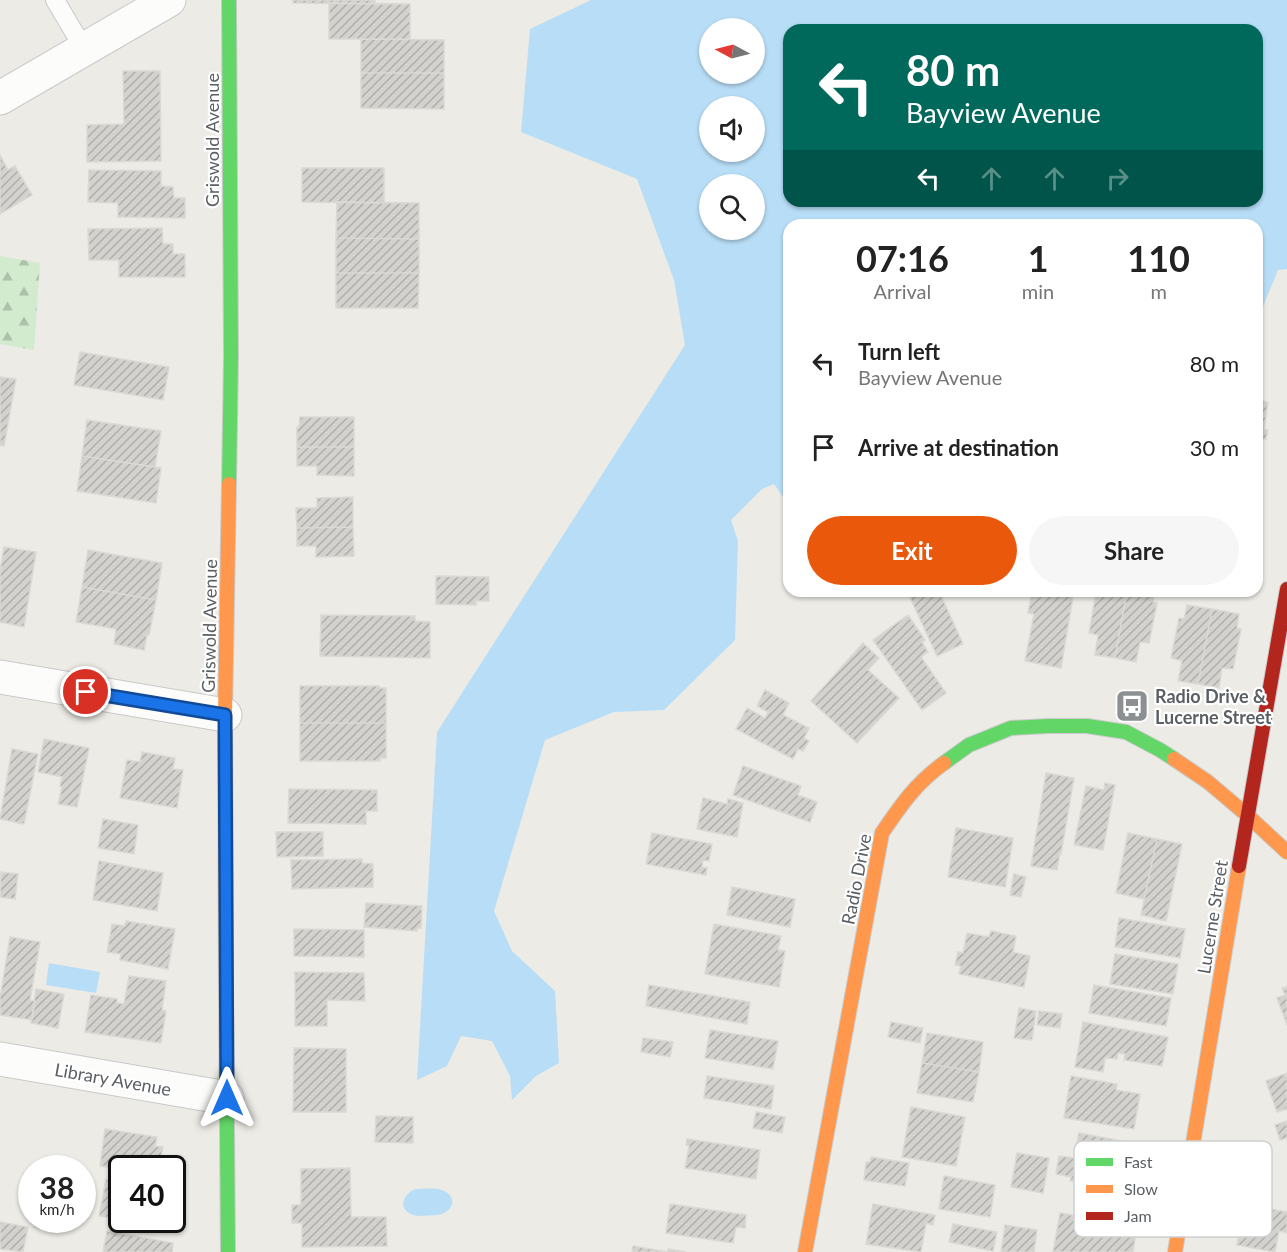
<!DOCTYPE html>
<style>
body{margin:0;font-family:Lato,sans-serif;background:#f6f6f6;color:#222;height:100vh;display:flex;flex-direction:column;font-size:22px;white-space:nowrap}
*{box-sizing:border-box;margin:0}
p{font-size:20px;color:#767676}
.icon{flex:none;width:33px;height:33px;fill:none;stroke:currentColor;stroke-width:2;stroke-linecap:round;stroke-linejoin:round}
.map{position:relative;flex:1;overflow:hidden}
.drawer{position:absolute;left:783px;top:219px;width:480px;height:378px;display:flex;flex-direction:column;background:#fff;border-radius:18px;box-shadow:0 2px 4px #0004}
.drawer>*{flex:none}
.guide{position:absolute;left:783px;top:24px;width:480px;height:183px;border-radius:18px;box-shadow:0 2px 4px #0004;background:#00695c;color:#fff;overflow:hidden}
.needle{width:39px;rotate:277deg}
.controls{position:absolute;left:699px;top:18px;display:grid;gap:12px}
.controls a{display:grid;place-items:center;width:66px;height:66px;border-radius:50%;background:#fff;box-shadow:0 2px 4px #0004;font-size:30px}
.speed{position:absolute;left:18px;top:1155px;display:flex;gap:12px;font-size:30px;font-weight:700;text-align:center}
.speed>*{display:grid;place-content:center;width:78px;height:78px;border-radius:50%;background:#fff;box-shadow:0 2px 4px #0004;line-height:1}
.speed small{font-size:15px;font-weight:400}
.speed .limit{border:3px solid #111;border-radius:9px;background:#fff;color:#111}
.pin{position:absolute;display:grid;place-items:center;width:51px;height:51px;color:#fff;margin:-26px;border:3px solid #fff;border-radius:50%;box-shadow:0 2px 6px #0007}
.me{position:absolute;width:66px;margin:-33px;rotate:0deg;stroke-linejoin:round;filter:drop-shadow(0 0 4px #0008)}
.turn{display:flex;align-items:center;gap:21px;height:126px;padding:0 24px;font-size:27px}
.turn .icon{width:78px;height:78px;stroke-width:2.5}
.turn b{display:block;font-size:42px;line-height:51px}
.lanes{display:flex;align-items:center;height:57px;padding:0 24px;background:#0003;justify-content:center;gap:30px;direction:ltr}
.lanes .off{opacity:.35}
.eta{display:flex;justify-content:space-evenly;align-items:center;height:102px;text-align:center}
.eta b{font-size:36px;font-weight:700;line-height:42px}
.primary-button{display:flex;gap:12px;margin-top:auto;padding:12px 24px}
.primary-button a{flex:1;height:69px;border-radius:36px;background:#ea580c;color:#fff;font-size:24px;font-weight:700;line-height:69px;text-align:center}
.primary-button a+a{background:#f6f6f6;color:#222}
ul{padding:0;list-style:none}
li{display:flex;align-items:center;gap:18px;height:84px;padding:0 24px}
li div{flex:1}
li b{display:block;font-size:22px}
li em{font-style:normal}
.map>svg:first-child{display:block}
.forest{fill:url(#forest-firs)}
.water{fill:#b8def7;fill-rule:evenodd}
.building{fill:url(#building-hatch);stroke:#dbd9d4;stroke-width:1.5}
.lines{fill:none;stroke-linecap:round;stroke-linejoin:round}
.lane-casing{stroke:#c9cac9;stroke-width:20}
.street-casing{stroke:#c9cac9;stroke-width:35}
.fast-casing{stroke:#cacaca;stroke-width:16}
.slow-casing{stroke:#cacaca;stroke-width:16}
.jam-casing{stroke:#cacaca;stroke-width:16}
.lane{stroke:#fcfcfb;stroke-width:18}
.street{stroke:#fcfcfb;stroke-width:33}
.fast{stroke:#63d668;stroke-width:14}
.slow{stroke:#ff974d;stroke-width:14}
.jam{stroke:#b3261e;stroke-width:14}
.route-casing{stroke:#114b97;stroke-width:15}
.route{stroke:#1a73e8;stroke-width:10}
.labels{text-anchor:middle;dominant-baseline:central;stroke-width:4.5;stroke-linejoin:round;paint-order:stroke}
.street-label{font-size:18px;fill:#5a5f64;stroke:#fff}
.poi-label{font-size:18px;font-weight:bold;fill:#5a5f64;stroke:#fff;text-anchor:start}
.key{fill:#fff;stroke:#cecfd0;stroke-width:1.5}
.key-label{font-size:16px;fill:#5a5f64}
</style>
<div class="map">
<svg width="1287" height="1252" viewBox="0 0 1287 1252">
<defs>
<pattern id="forest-firs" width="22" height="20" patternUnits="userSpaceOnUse" patternTransform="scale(1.5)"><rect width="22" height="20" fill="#d2eace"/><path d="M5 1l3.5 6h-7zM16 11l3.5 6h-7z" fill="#adc1ab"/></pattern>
<pattern id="building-hatch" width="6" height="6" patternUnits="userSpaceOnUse" patternTransform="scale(1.5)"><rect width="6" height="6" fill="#d3d2cf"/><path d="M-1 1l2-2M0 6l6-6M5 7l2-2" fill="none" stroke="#aeaeac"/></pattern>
</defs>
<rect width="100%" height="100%" fill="#ecebe5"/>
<!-- forest -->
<path class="forest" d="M0 256 40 263 34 350 0 344Z"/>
<!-- water -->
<path class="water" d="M591 0H1287V269L1278 270 1257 321V225H789V506L774 484 762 489 731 520 738 541 735 640 664 710 614 712 545 740 494 911 512 951 555 991 559 1063 536 1076 512 1100 510 1076 492 1041 461 1036 447 1066 417 1080 437 732 685 345 674 280 637 179 521 132 530 29ZM710 28H754V74H710ZM789 30H1257V201H789ZM710 106H754V152H710ZM710 184H754V230H710Z
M49 963 100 972 96 993 46 985Z
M416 1189C424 1189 437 1187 444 1191 459 1198 452 1214 436 1215 428 1215 416 1218 409 1213 397 1205 406 1192 416 1189Z"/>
<!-- building -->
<path class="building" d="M293 0H375V4L293 3Z
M329 3 410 4V39H329Z
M361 39 444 40V73H361Z
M123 71H160L161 161 87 162V125L124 124Z
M361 73H444V109L361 108Z
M0 155 8 170 15 166 32 195 0 214Z
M302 168H384V203L302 202Z
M89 170 161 171V186L173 187 174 198H185V218L118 217V203L88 202Z
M337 202 419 203V239L336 238Z
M162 228 163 244H173V254H185V277H119V260H89L88 229Z
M336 238 419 239V273H336Z
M336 273H419L418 308H336Z
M80 352 169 367 163 400 74 385Z
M0 377 16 379 4 446 0 445Z
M1257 400 1268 402 1264 429 1268 430 1266 439 1257 438Z
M300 417H354V447H297V427H299Z
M87 420 161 431 155 467 82 456Z
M297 447H354V476L317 475V466H297Z
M82 456 161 468 156 503 77 491Z
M353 497V527L297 528 296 508H317V498Z
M353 527 354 556 316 557V546H297V528Z
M4 547 36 552 24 627 0 622V571Z
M88 550 162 563 156 600 82 587Z
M436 576 489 577V601H476V605L436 604Z
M82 587 156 600 149 635 147 634 144 650 114 644 116 629 76 622Z
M907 591H939L963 644 937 656Z
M1032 591H1074L1061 668 1025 661 1034 614 1028 613Z
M1101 591H1127L1115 658 1095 655 1098 635 1089 633 1096 592H1100Z
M1127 591H1155L1153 602 1157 603 1149 643 1140 642 1136 662 1115 658Z
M1187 605 1212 609 1198 684 1178 681 1182 661 1171 658 1179 618 1184 619Z
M1212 609 1239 614 1237 628 1241 629 1233 669 1222 668 1219 688 1198 684Z
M321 615 415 616V621L430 622V658L320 656Z
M908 615 925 640 922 642 928 652 921 657 946 693 922 710 873 640Z
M863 643 879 658 868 670 899 698 857 743 811 701Z
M300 686H379L380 688H386V723H300Z
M765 690 789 703 783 715 809 728 804 738 809 741 803 751 798 749 793 759 736 729 747 708 765 718 768 712 757 706Z
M300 723H386V758H380V761H300Z
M44 739 89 748 77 807 58 804 62 787 60 786 62 777 38 772Z
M12 749 38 754 24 824 0 819Z
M142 752 175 758 173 769 183 770 177 808 120 798 127 760 140 762Z
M743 766 801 786 798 795 817 802 810 822 733 795Z
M1046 773 1074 778 1061 854 1060 853 1057 870 1031 866Z
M1105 783 1115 785 1103 850 1074 845 1086 786 1104 790Z
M289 789 377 790V811H366V824L288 823Z
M703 798 727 804 728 799 743 803 737 837 697 829Z
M103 819 138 825 134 854 98 848Z
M956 828 1013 838 1005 887 948 877Z
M276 832H323V856L277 857Z
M652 833 712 844 709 861 703 860 702 867 707 868 706 875 646 864Z
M1128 833 1157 839 1144 899 1116 893Z
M1157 839 1182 844 1166 921 1141 915Z
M362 859V863L373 864V887L292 889 291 860Z
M99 861 163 873 157 911 93 900Z
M1 872 18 874 15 899 0 897Z
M1014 874 1026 877 1021 897 1010 895Z
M732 887 795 899 790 927 727 915Z
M366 903 422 906 421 928H417V931L364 927Z
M1119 918 1185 929 1180 958 1115 947Z
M126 921 175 929 168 969 120 960 121 954 107 952 112 924 125 926Z
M714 924 781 936 778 950 785 951 779 987 705 974Z
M294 929 364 930V957L294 956Z
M991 931 1016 936 1013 952 1030 956 1024 987 959 974 961 966 955 965 958 952 963 953 967 933 989 937Z
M10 937 40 942 30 1000 35 1001 32 1020 0 1015V998Z
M1115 954 1178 964 1173 994 1110 984Z
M295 972 364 973 365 1001 327 1000V1026H295Z
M129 976 166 981 162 1010 166 1011 161 1043 85 1032 91 995 117 999V1003L124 1004Z
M649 985 750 1002 747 1024 646 1006Z
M1094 985 1171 998 1166 1026 1089 1013Z
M1287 987V1025L1277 998 1285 995 1282 988Z
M36 989 64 994 58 1028 31 1023Z
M1019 1008 1036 1011 1032 1040 1014 1038Z
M1039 1011 1062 1014 1060 1028 1037 1025Z
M891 1022 923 1028 920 1043 888 1037Z
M1083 1022 1168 1037 1162 1066 1124 1060 1125 1054 1118 1053 1117 1059 1105 1058 1103 1072 1075 1067Z
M710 1030 778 1041 773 1069 705 1058Z
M927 1033 983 1042 979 1072 922 1063Z
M643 1038 673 1042 670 1057 641 1052Z
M294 1048 346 1049V1112H293Z
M922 1063 979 1072 973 1102 917 1093Z
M1287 1073V1109L1277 1112 1266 1081Z
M707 1076 774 1086 771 1109 704 1098Z
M1071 1076 1117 1084 1116 1090 1140 1094 1134 1129 1064 1118Z
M911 1107 965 1117 956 1166 902 1157Z
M756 1112 785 1117 782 1133 753 1128Z
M376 1116 413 1117V1143L375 1142Z
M1287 1121V1138L1280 1140 1275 1125Z
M105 1129 157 1137 155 1146 163 1147 159 1168 122 1169 100 1166Z
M1079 1133 1139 1144 1131 1191 1070 1181 1071 1177 1056 1174 1059 1156 1074 1158Z
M687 1139 760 1150 756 1179 685 1168 689 1146 686 1145Z
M1017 1153 1049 1158 1043 1193 1011 1187Z
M871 1157 909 1163 905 1186 864 1180 866 1162H870Z
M350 1168 351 1217H386L387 1246 302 1247V1223H292V1205H301V1169Z
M944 1176 995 1185 990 1217 939 1209Z
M106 1179 122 1182V1220H160L159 1227 99 1216Z
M670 1204 746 1215 745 1228 736 1227 733 1243 666 1233Z
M873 1204 935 1215 933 1225 926 1223 921 1252 866 1244Z
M1244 1204 1287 1212V1233L1279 1231 1275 1252 1237 1245Z
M1060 1213 1137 1226 1133 1252H1053Z
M35 1220H56L54 1231 34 1227Z
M0 1222 28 1227 23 1252 0 1249Z
M953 1224 997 1232 993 1251 949 1242Z
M1005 1225 1037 1230 1034 1252H1001Z
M107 1231 173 1243 172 1252H103Z
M633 1246 668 1252V1249L686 1252H632Z"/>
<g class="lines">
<!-- lane casing -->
<g class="lane-casing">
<path id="lane" d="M55 0 84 49"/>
</g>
<!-- street casing -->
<g class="street-casing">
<path id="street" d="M0 98 169 0
M0 677 225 715
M0 1059 227 1098"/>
</g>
<!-- fast casing -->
<g class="fast-casing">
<path id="fast" d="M229 484 231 357 229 0
M944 763 969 745 1011 728 1048 726H1087L1126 732 1160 750 1174 759
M226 1002 228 1252"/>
</g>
<!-- slow casing -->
<g class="slow-casing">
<path id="slow" d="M1174 759 1208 782 1247 815 1287 852
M226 1002 225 715 229 484
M805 1252 882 833C901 805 916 783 944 763
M1175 1252 1239 866"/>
</g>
<!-- jam casing -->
<g class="jam-casing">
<path id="jam" d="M1239 866 1287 589"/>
</g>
<!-- lane -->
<use href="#lane" class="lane"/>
<!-- street -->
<use href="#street" class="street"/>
<!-- fast -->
<use href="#fast" class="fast"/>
<!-- slow -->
<use href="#slow" class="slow"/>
<!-- jam -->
<use href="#jam" class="jam"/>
</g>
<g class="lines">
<!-- route casing -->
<g class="route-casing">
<path id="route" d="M86 692 225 715 227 1098"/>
</g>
<!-- route -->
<use href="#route" class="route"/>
</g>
<!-- icons -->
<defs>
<g id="bus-square" transform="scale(1.725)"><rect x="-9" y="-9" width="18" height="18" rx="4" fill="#8d9091" stroke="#fff"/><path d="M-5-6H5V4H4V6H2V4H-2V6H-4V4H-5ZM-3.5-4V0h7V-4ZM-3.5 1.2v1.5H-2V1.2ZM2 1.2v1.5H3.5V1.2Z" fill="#fff"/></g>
</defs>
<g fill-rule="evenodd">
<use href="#bus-square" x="1132" y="706"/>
</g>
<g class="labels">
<!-- street labels -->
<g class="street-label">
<text transform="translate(212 140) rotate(-90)">Griswold Avenue</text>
<text transform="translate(209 626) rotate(-89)">Griswold Avenue</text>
<text transform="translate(856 879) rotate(-79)">Radio Drive</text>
<text transform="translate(1212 917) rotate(-81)">Lucerne Street</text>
<text transform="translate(113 1079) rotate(10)">Library Avenue</text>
</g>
<!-- poi labels -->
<g class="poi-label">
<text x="1155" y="696">Radio Drive &amp;<tspan x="1155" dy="21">Lucerne Street</tspan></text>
</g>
</g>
<!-- legend -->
<rect x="1074" y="1141" width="198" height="96" rx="9" class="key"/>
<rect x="1086" y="1158" width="27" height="8" fill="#63d668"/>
<rect x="1086" y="1185" width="27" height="8" fill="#ff974d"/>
<rect x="1086" y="1212" width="27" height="8" fill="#b3261e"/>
<g class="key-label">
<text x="1124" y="1168">Fast</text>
<text x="1124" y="1195">Slow</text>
<text x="1124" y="1222">Jam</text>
</g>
</svg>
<div class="controls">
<a><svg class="needle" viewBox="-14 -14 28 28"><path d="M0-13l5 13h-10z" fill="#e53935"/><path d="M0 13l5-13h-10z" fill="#767676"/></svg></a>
<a><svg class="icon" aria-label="sound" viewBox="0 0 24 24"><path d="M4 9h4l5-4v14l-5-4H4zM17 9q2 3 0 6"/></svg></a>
<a><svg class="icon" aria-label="search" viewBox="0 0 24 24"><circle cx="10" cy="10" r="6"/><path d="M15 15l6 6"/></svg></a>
</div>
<div class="speed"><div>38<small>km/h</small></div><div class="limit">40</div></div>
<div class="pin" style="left:86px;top:692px;background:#d93025"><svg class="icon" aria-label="arrive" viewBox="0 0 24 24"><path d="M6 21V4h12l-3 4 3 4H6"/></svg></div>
<svg class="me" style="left:227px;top:1098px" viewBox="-20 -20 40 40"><path d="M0-17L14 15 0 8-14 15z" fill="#1a73e8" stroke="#fff" stroke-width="4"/></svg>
<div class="guide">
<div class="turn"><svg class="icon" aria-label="left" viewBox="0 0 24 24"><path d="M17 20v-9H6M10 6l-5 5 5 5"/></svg><div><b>80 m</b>Bayview Avenue</div></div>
<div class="lanes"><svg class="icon" aria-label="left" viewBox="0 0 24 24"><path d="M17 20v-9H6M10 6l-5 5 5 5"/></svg><svg class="icon off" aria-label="ahead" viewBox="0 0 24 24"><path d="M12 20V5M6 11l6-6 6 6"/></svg><svg class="icon off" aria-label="ahead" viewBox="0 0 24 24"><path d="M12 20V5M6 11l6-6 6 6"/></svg><svg class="icon off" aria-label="right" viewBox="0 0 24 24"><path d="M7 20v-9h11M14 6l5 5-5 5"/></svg></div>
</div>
<section class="drawer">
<div class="eta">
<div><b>07:16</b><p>Arrival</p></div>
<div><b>1</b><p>min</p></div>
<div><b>110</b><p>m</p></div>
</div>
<ul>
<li><svg class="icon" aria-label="left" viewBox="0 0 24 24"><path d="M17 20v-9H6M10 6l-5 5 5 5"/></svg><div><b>Turn left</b><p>Bayview Avenue</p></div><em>80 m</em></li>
<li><svg class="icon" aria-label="arrive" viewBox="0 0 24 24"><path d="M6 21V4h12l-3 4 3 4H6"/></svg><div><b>Arrive at destination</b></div><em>30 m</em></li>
</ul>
<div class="primary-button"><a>Exit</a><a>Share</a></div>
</section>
</div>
